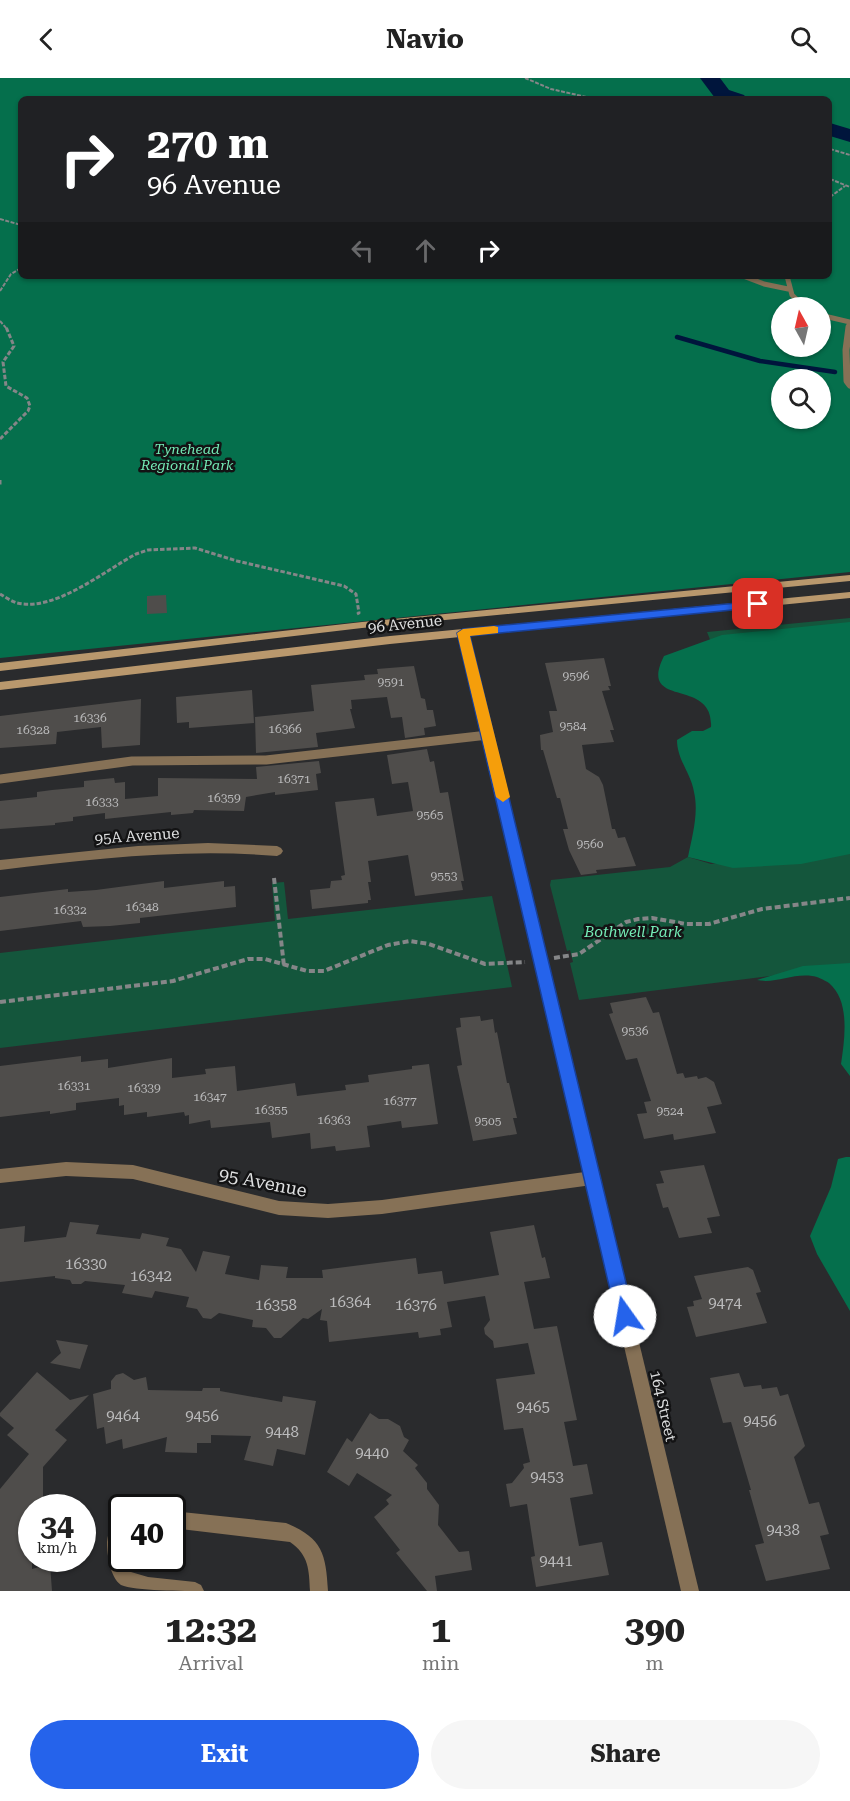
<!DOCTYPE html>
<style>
body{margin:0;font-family:"Roboto Serif",serif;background:#f6f6f6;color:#222;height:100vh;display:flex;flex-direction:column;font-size:22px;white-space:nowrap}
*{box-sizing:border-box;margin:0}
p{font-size:20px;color:#767676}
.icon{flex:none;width:33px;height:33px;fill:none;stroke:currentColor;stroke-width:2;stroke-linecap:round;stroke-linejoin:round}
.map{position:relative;height:1513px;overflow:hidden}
.drawer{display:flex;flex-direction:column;background:#fff;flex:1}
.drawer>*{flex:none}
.hud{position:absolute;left:18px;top:18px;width:814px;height:183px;border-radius:9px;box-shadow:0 2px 4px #0004;background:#202124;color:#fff;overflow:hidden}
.needle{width:39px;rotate:352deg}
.tools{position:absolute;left:771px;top:219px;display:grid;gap:12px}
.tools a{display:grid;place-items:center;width:60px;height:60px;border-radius:50%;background:#fff;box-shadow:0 2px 4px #0004;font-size:30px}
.speed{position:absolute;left:18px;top:1416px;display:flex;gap:12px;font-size:30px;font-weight:700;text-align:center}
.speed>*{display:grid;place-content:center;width:78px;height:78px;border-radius:50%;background:#fff;box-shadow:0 2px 4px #0004;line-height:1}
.speed small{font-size:15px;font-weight:400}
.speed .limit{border:3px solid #111;border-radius:9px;background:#fff;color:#111}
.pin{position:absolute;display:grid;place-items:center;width:51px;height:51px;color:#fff;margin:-26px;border-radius:12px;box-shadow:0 3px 9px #0006}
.me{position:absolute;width:66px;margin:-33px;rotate:347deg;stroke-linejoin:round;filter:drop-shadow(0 0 4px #0008)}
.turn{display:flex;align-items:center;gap:21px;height:126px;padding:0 30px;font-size:27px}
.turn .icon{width:78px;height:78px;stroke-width:2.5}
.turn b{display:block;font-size:42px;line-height:51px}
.lanes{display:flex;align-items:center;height:57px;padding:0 30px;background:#0003;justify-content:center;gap:30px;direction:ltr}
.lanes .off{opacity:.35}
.eta{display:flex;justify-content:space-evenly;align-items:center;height:102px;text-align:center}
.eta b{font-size:36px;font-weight:700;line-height:42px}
.cta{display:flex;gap:12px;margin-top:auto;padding:12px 30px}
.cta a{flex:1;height:69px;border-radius:36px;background:#2563eb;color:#fff;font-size:24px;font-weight:700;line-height:69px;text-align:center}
.cta a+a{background:#f6f6f6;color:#222}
header{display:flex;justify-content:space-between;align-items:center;height:78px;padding:0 30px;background:#fff;font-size:27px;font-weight:700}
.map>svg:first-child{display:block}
.green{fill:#14563c}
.forest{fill:#056f4c;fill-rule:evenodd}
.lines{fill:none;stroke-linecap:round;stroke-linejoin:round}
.stream{stroke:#00153c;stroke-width:4.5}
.river{fill:#00153c;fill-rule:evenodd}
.building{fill:#4f4d4b}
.path-far2{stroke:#858688;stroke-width:2;stroke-dasharray:4 1.5;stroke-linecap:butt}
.path-far1{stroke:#858688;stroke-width:3;stroke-dasharray:4.5 2;stroke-linecap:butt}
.path{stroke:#858688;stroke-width:4;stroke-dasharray:6 3;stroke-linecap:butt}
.service-far2{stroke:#867156;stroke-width:5}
.service-far1{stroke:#867156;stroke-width:7}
.service{stroke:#867156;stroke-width:9}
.minor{fill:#867156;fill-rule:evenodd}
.tertiary{fill:#867156;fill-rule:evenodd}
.secondary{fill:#b9986d;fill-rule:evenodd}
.route{fill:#2563eb;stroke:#184099;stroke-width:1.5}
.slow{fill:#f59e0b}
.labels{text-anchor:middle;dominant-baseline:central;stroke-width:5;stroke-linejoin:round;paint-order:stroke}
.number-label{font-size:12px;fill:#bbbbbc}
.far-park-label{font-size:14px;font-style:italic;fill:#74ebb6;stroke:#131314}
.street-label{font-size:15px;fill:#dfe0e1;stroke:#131314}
.park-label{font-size:15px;font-style:italic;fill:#74ebb6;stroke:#131314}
.near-number-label{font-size:15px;fill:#bbbbbc}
.near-street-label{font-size:18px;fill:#dfe0e1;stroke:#131314}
</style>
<header><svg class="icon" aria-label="back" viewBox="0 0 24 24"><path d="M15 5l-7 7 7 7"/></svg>Navio<svg class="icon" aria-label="search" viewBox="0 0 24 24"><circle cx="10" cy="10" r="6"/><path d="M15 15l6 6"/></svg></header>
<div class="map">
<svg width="850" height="1513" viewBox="0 0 850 1513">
<rect width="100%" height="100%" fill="#2a2b2d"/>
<!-- green -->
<path class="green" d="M850 540V908L842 889 579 922 570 885 573 884 570 872 567 873 550 807 551 802 670 789 688 779 711 786 796 777 707 554Z
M284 804 288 841 492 818 512 909 0 970V875L275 843 272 805Z"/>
<!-- forest -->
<path class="forest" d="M0 0H850V494L0 580ZM21 21H830V198H21ZM782 230H820V268H782ZM782 302H820V340H782Z
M850 544V776L801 786 733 790 688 779C692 759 699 735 694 714 691 695 677 682 677 662L692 653H703L711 649C714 598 637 632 664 578L722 557Z
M850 885V998L841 986C845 959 850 923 829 905 824 902 817 898 812 898 793 895 775 906 757 902L803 888Z
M846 1079H850V1233L817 1176 810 1158 831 1109 838 1081Z"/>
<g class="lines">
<!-- stream -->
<path class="stream" d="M677 259 760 283 835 294"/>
<!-- river -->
<path class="river" d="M700 0H720L729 12 744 17 747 21 715 20Z
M830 45 850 51V64L830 58Z"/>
</g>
<!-- building -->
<path class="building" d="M166 517 167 535 147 536V518Z
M604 580 611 608H608L610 612 602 613 614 652H610L614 664 582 667 586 691 599 699 603 707 612 751H615L618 760 625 759 636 788 596 792 597 795 581 797 569 772 563 751H568L560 720H557L543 672H541L540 657 553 654 549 633H557L545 585Z
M414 588 421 620 425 621 427 632H433L436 648 424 650 425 657 405 660 402 639 391 640 387 619 351 622 352 631H350L355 650 316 655 318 669 256 675 255 639 314 633 311 607 365 602 364 597 378 596 377 591Z
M252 612 254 645 189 650V644L177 645 176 619Z
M141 621 140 667 102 670 101 649 57 654 56 666 0 670V638Z
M427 671 430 684 434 683 440 715 448 714 464 803H461L463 812 415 818 408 777 368 783 371 804H368L371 822H368V825L312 831 310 812 330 810 331 803 342 802 341 798 345 797 335 724 374 720 377 738 413 733 408 704 392 706 387 677Z
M319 683 321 695 316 696 318 712 275 717V714L246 719 244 733 194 732 193 735 171 737V734L105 741V735L73 739V743L55 745V747L0 751V723L37 719V714L52 712 84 709V703L114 700 115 705 125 704V721L158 718V700L257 701 256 689Z
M164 803V810L224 803V809L235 808 236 829 140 840V845L110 848 83 849 81 843 0 853V819L68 811V814L96 812Z
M646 919 653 935 659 934 677 996 683 995 685 1000 697 998 698 1001 706 999 714 1004 722 1026 707 1029 716 1055 674 1062 673 1056 644 1061 637 1036 647 1035 644 1024 651 1023 637 980 626 982 609 936 613 935 610 925Z
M480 938 481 943 493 941 495 955 497 954 507 1005H509L517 1040H513L517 1056 473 1063 457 988 462 987 456 950 461 949 460 940Z
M81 978V984L108 981V990L172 980V1000L206 996 205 991 235 988 237 1013 295 1005 297 1018 346 1012 345 1007 369 1004 368 997 412 991V988L429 986 438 1046 402 1050 401 1043 367 1048 370 1069 336 1073 335 1068 311 1071 310 1055 272 1060 270 1044 211 1050 210 1042 189 1046V1037L185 1038 184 1034 147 1039V1034L124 1037V1027L119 1028V1020L76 1025V1032L50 1036V1033L0 1039V988Z
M704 1087 720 1138 707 1140 712 1155 679 1160 668 1129 663 1130 656 1106 664 1105 660 1093Z
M70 1144 99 1147 96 1156 140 1161 142 1155 169 1160 166 1168 181 1171 196 1194 203 1173 230 1178 225 1196 259 1202 261 1187 288 1189 286 1200H323L322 1192 416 1180 418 1196 442 1193 444 1206 499 1197 490 1154 534 1147 542 1180 545 1179 550 1200 524 1204 534 1251 557 1248 577 1342 564 1344 573 1388 587 1386 593 1416 570 1420 579 1468 602 1464 609 1497 536 1509 531 1479 535 1478 527 1426 510 1429 506 1406 512 1405 524 1390 523 1386 530 1384 523 1350 504 1352 496 1301 535 1296 528 1265 494 1270 493 1263 485 1256 484 1250 490 1242 485 1218 447 1224 452 1249 440 1251 441 1257 419 1260 418 1254 329 1264 327 1243 320 1242 322 1231 308 1241 303 1240 281 1260H274L266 1250 252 1249 253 1242 219 1235 211 1241 203 1240 197 1231 186 1229 189 1219 155 1213 152 1220 122 1215 125 1207 85 1203 81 1206H72L70 1202 55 1200V1198L0 1204V1151L25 1148 24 1164 66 1159Z
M748 1189 753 1192 761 1214 756 1215 767 1245 696 1259 687 1229 694 1228 693 1223 702 1221 694 1198Z
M56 1262 88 1267 80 1291 50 1285 61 1275Z
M37 1294 70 1322 89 1317 55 1352 67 1362 43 1389V1430H32V1491L50 1486 52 1513H0V1411L29 1376 7 1357 14 1350 0 1338V1335Z
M123 1295 134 1302 146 1299 148 1312 202 1313 203 1310H220V1313L282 1324 283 1318 316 1323 305 1377 277 1371 273 1388 244 1382 251 1358 211 1357V1365H197V1375L165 1374 167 1359 123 1371 122 1361 106 1366 104 1349 97 1351 93 1316 111 1311V1303L116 1297Z
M739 1295 744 1309 761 1307 762 1311 777 1309 780 1318 788 1316 805 1368 794 1379 809 1426 819 1424 829 1456 820 1458 830 1491 766 1503 755 1467 764 1465 749 1412H751L731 1344 723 1345 710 1300Z
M370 1335 379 1341H388L400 1348 404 1359 409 1362 403 1373 418 1387 415 1390 427 1405V1411L439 1427 438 1447 459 1474 469 1473 472 1492 435 1498 437 1513H427L396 1475 400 1472 374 1439 389 1426 386 1422 392 1417 357 1395 349 1408 327 1394 347 1360 352 1364Z"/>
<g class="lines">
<!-- path-far2 -->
<path class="path-far2" d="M525 0 551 11 595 21
M830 71 850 77
M830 101 850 109
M830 119 845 108
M0 141 21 147
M0 213 11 196 21 190
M0 243 7 251"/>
<!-- path-far1 -->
<path class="path-far1" d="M0 361 28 333 30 328 27 320 6 308 3 284 14 268 6 249
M0 402V407
M0 516C5 519 11 523 17 525 55 534 104 493 136 476L148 472 195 470 237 483 344 508 356 516 359 535 357 536"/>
<!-- path -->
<path class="path" d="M274 800 284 888
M554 880 579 876 626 844 638 841 652 840 686 846H709L762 831 850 820
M0 924 173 903 248 881H265L307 893H324L388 867 410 863 429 866 485 886 525 884"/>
<!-- service-far2 -->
<path class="service-far2" d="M743 198 764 206 788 211
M787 198 792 217 806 230
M820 237 850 244 849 251"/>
<!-- service-far1 -->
<path class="service-far1" d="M849 249 846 272 847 303 850 307"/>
<!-- service -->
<path class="service" d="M0 701 132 683 266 682 488 657"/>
<!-- minor -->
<path class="minor" d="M208 765 277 768 281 770 283 773 281 776 277 778C184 770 93 781 0 792V782L138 768Z
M66 1084 133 1087 279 1123 328 1126 382 1122 592 1093 597 1095 599 1100 597 1105 592 1107 382 1136 328 1140 279 1137 133 1101 66 1098 0 1105V1091Z
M172 1433 286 1445C322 1460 326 1475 328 1513H310C309 1492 309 1477 290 1464L172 1450Z
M122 1437V1480H126L131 1494 148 1499 195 1504 201 1507 204 1513C185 1513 134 1513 121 1507 110 1499 107 1477 107 1464 108 1454 112 1441 122 1437Z"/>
<!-- tertiary -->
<path class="tertiary" d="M463 552 468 555 699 1513H681L458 555Z"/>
<!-- secondary -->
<path class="secondary" d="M850 497V503L362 550 0 593V585L362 544Z
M850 514V520L390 566 0 612V604L390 558Z"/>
</g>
<!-- route -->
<path class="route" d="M758 523 762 524V529L470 558 634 1238 631 1244 625 1247 619 1244 616 1238 457 555 463 551Z"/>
<!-- slow -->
<path class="slow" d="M494 548 498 549V555L470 558 510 719 503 724 496 719 457 555 463 551Z"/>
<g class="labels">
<!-- number labels -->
<g class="number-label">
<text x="576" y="598">9596</text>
<text x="391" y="604">9591</text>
<text x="90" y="640">16336</text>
<text x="573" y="648">9584</text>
<text x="285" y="651">16366</text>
<text x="33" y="652">16328</text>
<text x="294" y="701">16371</text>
<text x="224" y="720">16359</text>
<text x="102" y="724">16333</text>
<text x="430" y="737">9565</text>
<text x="590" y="766">9560</text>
<text x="444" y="798">9553</text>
<text x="142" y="829">16348</text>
<text x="70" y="832">16332</text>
<text x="635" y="953">9536</text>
<text x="74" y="1008">16331</text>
<text x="144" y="1010">16339</text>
<text x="210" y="1019">16347</text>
<text x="400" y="1023">16377</text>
<text x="271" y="1032">16355</text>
<text x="670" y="1033">9524</text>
<text x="334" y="1042">16363</text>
<text x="488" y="1043">9505</text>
</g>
<!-- far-park labels -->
<g class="far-park-label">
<text x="187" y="371">Tynehead<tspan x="187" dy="16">Regional Park</tspan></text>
</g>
<!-- street labels -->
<g class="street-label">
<text transform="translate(405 546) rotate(-6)">96 Avenue</text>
<text transform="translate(137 758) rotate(-4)">95A Avenue</text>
<text transform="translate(663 1328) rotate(77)">164 Street</text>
</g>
<!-- park labels -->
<g class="park-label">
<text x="633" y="854">Bothwell Park</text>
</g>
<!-- near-number labels -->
<g class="near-number-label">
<text x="86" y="1186">16330</text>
<text x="151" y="1198">16342</text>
<text x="350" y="1224">16364</text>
<text x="725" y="1225">9474</text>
<text x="276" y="1227">16358</text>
<text x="416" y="1227">16376</text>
<text x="533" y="1329">9465</text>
<text x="123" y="1338">9464</text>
<text x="202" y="1338">9456</text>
<text x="760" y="1343">9456</text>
<text x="282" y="1354">9448</text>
<text x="372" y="1375">9440</text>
<text x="547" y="1399">9453</text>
<text x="783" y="1452">9438</text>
<text x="556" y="1483">9441</text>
</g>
<!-- near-street labels -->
<g class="near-street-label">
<text transform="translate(263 1104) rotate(11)">95 Avenue</text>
</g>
</g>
</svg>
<div class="tools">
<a><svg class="needle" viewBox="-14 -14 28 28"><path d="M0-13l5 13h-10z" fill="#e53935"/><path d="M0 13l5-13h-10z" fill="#767676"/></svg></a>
<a><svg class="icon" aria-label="search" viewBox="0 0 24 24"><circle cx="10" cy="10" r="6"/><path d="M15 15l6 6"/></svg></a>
</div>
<div class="speed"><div>34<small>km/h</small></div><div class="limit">40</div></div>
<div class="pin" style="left:758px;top:526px;background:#d93025"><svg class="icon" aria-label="arrive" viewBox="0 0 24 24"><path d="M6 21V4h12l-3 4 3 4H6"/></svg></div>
<svg class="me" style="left:625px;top:1238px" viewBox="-20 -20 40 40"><circle r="19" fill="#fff"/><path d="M0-13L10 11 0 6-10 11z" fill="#2563eb"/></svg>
<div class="hud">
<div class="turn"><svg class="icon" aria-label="right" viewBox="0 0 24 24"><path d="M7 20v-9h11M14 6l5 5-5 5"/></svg><div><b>270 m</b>96 Avenue</div></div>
<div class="lanes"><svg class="icon off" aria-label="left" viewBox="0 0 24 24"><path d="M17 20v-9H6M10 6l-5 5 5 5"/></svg><svg class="icon off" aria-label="ahead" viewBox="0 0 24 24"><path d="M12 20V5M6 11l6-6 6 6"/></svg><svg class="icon" aria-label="right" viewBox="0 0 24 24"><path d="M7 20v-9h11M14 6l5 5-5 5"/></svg></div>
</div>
</div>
<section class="drawer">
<div class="eta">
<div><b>12:32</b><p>Arrival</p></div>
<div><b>1</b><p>min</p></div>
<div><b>390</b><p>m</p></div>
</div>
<div class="cta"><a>Exit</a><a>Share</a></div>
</section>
